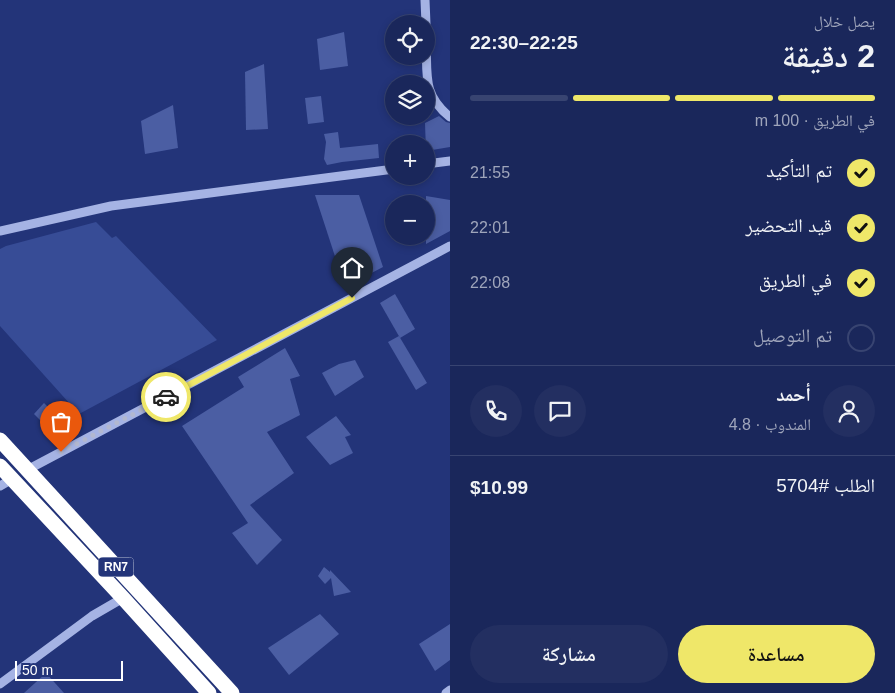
<!DOCTYPE html>
<html lang="ar">
<head>
<meta charset="utf-8">
<style>
  :root { --surface:#1a275b; --page:#232f61; --text:#f1f3f6; --muted:#9fa5bb; --line:#384471; --accent:#efe769 }
  body { margin:0; font-family:Helvetica,"Noto Naskh Arabic",sans-serif; background:var(--page); color:var(--text); direction:rtl; height:100vh; display:flex; flex-direction:column; font-size:19px; white-space:nowrap }
  * { box-sizing:border-box; margin:0 }
  p { font-size:16px; color:var(--muted) }
  .icon { flex:none; width:28px; height:28px; fill:none; stroke:currentColor; stroke-width:2; stroke-linecap:round; stroke-linejoin:round }
  .map { position:relative; flex:1; overflow:hidden; direction:ltr }
  .sheet { display:flex; flex-direction:column; background:var(--surface); width:445px }
  .sheet>* { flex:none }
  .controls { position:absolute; left:385px; top:15px; display:grid; gap:10px }
  .controls a { display:grid; place-items:center; width:50px; height:50px; border-radius:50%; background:var(--surface); box-shadow:0 2px 8px #0003,0 0 0 1px var(--line); font-size:25px }
  .scale { position:absolute; left:15px; bottom:12px; width:108px; box-sizing:border-box; padding-left:5px; border:2px solid #fff; border-top:0; font-size:14px; line-height:18px; white-space:nowrap; color:#fff; -webkit-text-stroke:4px #233479; paint-order:stroke }
  .pin { position:absolute; display:grid; place-items:center; width:42px; height:42px; color:#fff; margin:-51px -21px; border-radius:50% 50% 50% 0; rotate:-45deg; box-shadow:0 0 5px #0007 }
  .pin .icon { rotate:45deg }
  .courier { position:absolute; display:grid; place-items:center; width:50px; height:50px; margin:-25px; border:4px solid #efe769; border-radius:50%; background:#fff; color:#222; box-shadow:0 1px 6px #0007 }
  .head em { font-style:normal; font-weight:600 }
  .head div { display:flex; flex-direction:column-reverse }
  .head { display:flex; align-items:center; justify-content:space-between; height:85px; padding:0 20px }
  h1 { font-size:32px; font-weight:600; line-height:38px }
  .bar { display:grid; grid-template-columns:repeat(4,1fr); gap:8px 5px; align-content:center; height:60px; padding:0 20px }
  .bar i { height:6px; border-radius:4px; background:var(--line) }
  .bar .active { background:var(--accent) }
  .bar p { grid-column:span 4 }
  .line { display:flex; align-items:center; gap:12px; padding:0 20px; border-top:1px solid var(--line) }
  .line div { flex:1 }
  .round { display:grid; place-items:center; flex:none; width:52px; height:52px; border-radius:26px; background:var(--page) }
  ol { padding:0 20px; list-style:none }
  li { display:flex; align-items:center; gap:15px; height:55px }
  li p { margin-inline-start:auto }
  li .icon { padding:5px; border-radius:50%; background:var(--accent); color:#111; stroke-width:4 }
  li:last-child { color:var(--muted) }
  li i { width:28px; height:28px; border:2px solid var(--line); border-radius:50% }
  .primary-button { display:flex; gap:10px; margin-top:auto; padding:10px 20px }
  .primary-button a { flex:1; height:58px; border-radius:30px; background:var(--accent); color:#111; font-size:20px; font-weight:600; line-height:58px; text-align:center }
  .primary-button a+a { background:var(--page); color:var(--text) }
  main { display:flex; flex:1; min-height:0 }
  .map>svg:first-child { display:block }
  .green { fill:#374c96 }
  .building { fill:#4b5ea3 }
  .lines { fill:none; stroke-linecap:round; stroke-linejoin:round }
  .minor { stroke:#a5b3e4; stroke-width:9 }
  .highway { stroke:#fff; stroke-width:15 }
  .done { stroke:#b2b8d0; stroke-width:5; stroke-dasharray:0 9 }
  .route { stroke:#efe769; stroke-width:6 }
  .labels { text-anchor:middle; stroke-width:4.5; stroke-linejoin:round; paint-order:stroke }
  .shield { fill:#233479; stroke:#bdc2d7; stroke-width:1 }
  .shield-label { font-size:12px; font-weight:bold; fill:#fff }
</style>
</head>
<body>
<main>
<section class="sheet">
<div class="head"><div><h1>2 دقيقة</h1><p>يصل خلال</p></div><em>22:25–22:30</em></div>
<div class="bar"><i class="active"></i><i class="active"></i><i class="active"></i><i></i><p>في الطريق · 100 m</p></div>
<ol>
<li><svg class="icon" aria-label="check" viewBox="0 0 24 24"><path d="M5 12l5 5 9-10"/></svg>تم التأكيد<p>21:55</p></li>
<li><svg class="icon" aria-label="check" viewBox="0 0 24 24"><path d="M5 12l5 5 9-10"/></svg>قيد التحضير<p>22:01</p></li>
<li><svg class="icon" aria-label="check" viewBox="0 0 24 24"><path d="M5 12l5 5 9-10"/></svg>في الطريق<p>22:08</p></li>
<li><i></i>تم التوصيل</li>
</ol>
<div class="line" style="height:90px"><a class="round"><svg class="icon" aria-label="person" viewBox="0 0 24 24"><circle cx="12" cy="8" r="4"/><path d="M4 21q1-7 8-7t8 7"/></svg></a><div><b>أحمد</b><p>المندوب · 4.8</p></div><a class="round"><svg class="icon" aria-label="chat" viewBox="0 0 24 24"><path d="M4 5h16v11H9l-5 4z"/></svg></a><a class="round"><svg class="icon" aria-label="phone" viewBox="0 0 24 24"><path d="M5 4h4l2 5-3 2q2 4 5 5l2-3 5 2v4C11 20 4 13 5 4z"/></svg></a></div>
<div class="line" style="height:65px"><div>الطلب #5704</div><b>$10.99</b></div>
<div class="primary-button"><a>مساعدة</a><a>مشاركة</a></div>
</section>
<div class="map">
<svg width="450" height="693" viewBox="0 0 450 693">
  <rect width="100%" height="100%" fill="#233479"/>
  <!-- green -->
  <polygon class="green" points="96,222 112,238 116,236 217,340 79,414 0,326 0,249 6,246"/>
  <!-- building -->
  <g class="building">
    <polygon points="344,32 348,66 320,70 317,39"/>
    <polygon points="264,64 268,129 246,130 245,72"/>
    <polygon points="321,96 324,122 308,124 305,98"/>
    <polygon points="173,105 178,148 145,154 141,121"/>
    <polygon points="439,116 446,122 450,123 450,147 426,151 425,123"/>
    <polygon points="338,132 340,148 378,144 379,158 342,162 327,165 324,159 326,142 324,134"/>
    <polygon points="315,195 359,195 383,267 345,287"/>
    <polygon points="426,196 450,200 450,231 426,244 426,228 429,227 426,216"/>
    <polygon points="395,294 415,329 400,338 380,303"/>
    <polygon points="399,336 427,383 416,390 388,342"/>
    <polygon points="285,348 300,376 290,379 300,415 267,432 294,473 250,505 282,540 257,565 232,533 248,523 182,426 244,387 238,377"/>
    <polygon points="355,360 364,377 335,396 322,373 339,364"/>
    <polygon points="44,403 59,418 48,428 34,414"/>
    <polygon points="336,416 351,435 345,437 353,453 330,465 306,437"/>
    <polygon points="324,567 330,572 330,570 351,592 334,596 331,578 325,584 318,576"/>
    <polygon points="320,614 339,634 289,675 268,648"/>
    <polygon points="450,624 450,660 435,671 419,644"/>
    <polygon points="46,673 64,693 24,693"/>
  </g>
  <g class="lines">
    <!-- minor -->
    <g class="minor">
      <polyline points="425,0 426,24"/>
      <path d="M 426,40 C 428,73 421,94 450,117"/>
      <polyline points="426,164 450,161"/>
      <polyline points="0,231 111,206 394,169"/>
      <polyline points="27,470 450,246"/>
      <polyline points="0,486 12,479"/>
      <polyline points="0,684 92,616 123,598"/>
      <polyline points="446,693 450,690"/>
    </g>
    <!-- highway -->
    <g class="highway">
      <polyline points="0,440 232,693"/>
      <polyline points="0,466 123,598 209,693"/>
    </g>
  </g>
  <g class="lines">
    <!-- done -->
    <polyline class="done" points="61,452 166,397"/>
    <!-- route -->
    <polyline class="route" points="166,397 352,298"/>
  </g>
  <g class="labels">
    <!-- shield labels -->
    <rect class="shield" x="98.5" y="557.5" width="35" height="19" rx="4"/>
    <g class="shield-label">
      <text x="116" y="571">RN7</text>
    </g>
  </g>
</svg>
<div class="controls">
<a><svg class="icon" aria-label="locate" viewBox="0 0 24 24"><circle cx="12" cy="12" r="6"/><path d="M12 2v4M12 18v4M2 12h4M18 12h4"/></svg></a>
<a><svg class="icon" aria-label="layers" viewBox="0 0 24 24"><path d="M12 4l9 5-9 5-9-5zM3 14l9 5 9-5"/></svg></a>
<a>+</a>
<a>−</a>
</div>
<div class="scale">50 m</div>
<div class="pin" style="left:61px;top:452px;background:#ea580c"><svg class="icon" aria-label="bag" viewBox="0 0 24 24"><path d="M5 8h14l-1 12H6zM9 8a3 3 0 0 1 6 0"/></svg></div>
<div class="pin" style="left:352px;top:298px;background:#1f2937"><svg class="icon" aria-label="home" viewBox="0 0 24 24"><path d="M3 11l9-7 9 7M6 9v11h12V9"/></svg></div>
<div class="courier" style="left:166px;top:397px"><svg class="icon" aria-label="car" viewBox="0 0 24 24"><path d="M5 17H2v-5l4-1 3-4h7l3 4 3 1v5h-3M9 17h6M6 11h13"/><circle cx="7" cy="17" r="2"/><circle cx="17" cy="17" r="2"/></svg></div>
</div>
</main>
</body>
</html>
